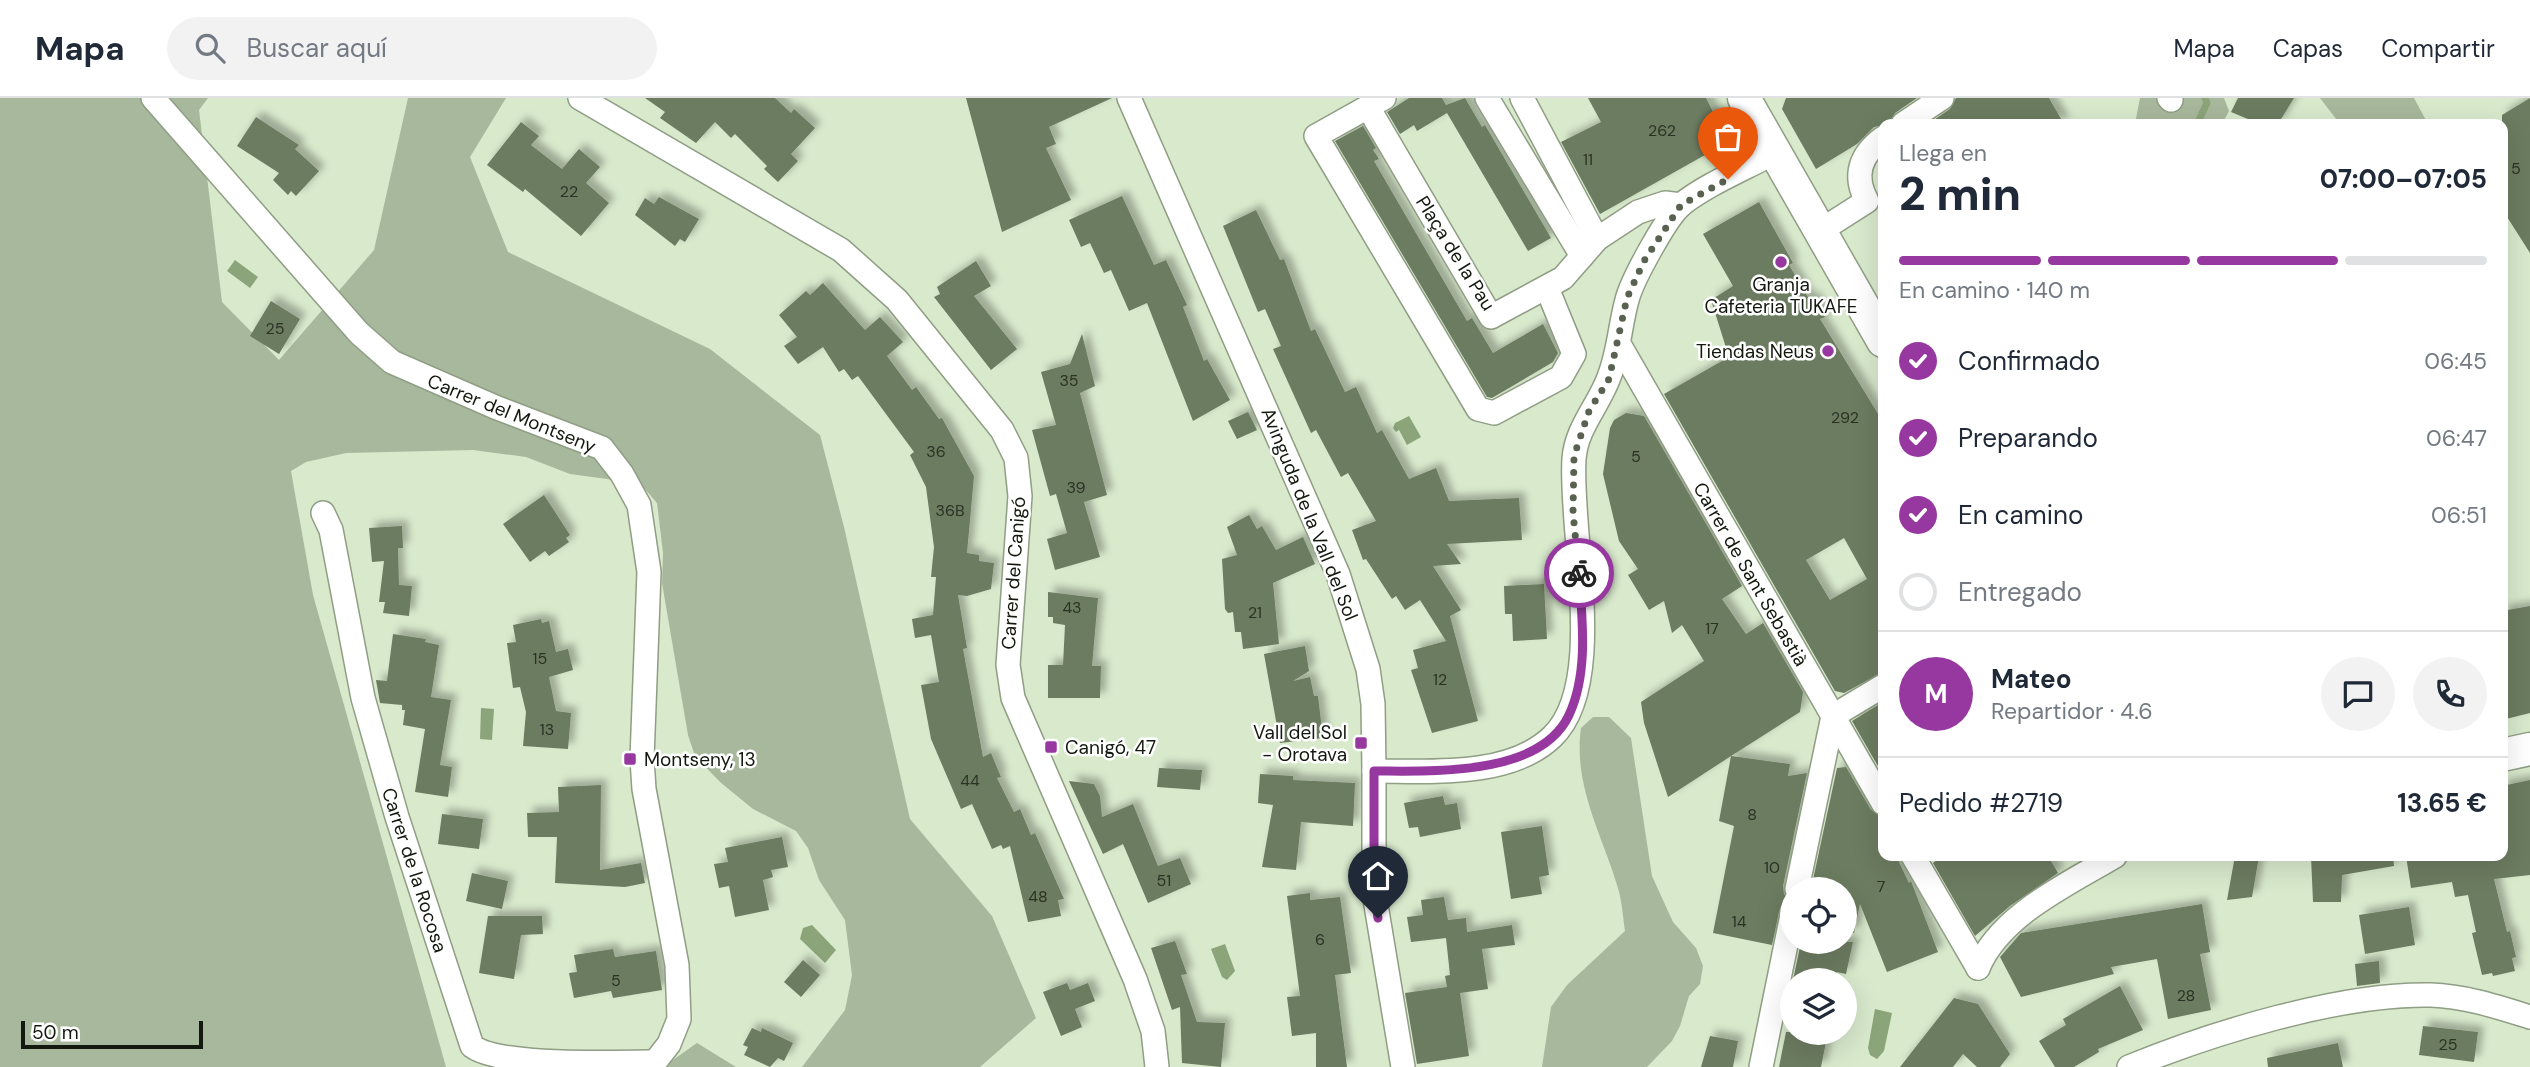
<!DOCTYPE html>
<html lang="es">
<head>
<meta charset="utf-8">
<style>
  :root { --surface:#fff; --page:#f2f2f3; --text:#1f2937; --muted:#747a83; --line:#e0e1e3; --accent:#9738a0 }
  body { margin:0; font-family:"DM Sans",sans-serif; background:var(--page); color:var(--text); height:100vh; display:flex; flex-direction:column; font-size:26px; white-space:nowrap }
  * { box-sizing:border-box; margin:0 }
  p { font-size:23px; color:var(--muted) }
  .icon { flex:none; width:38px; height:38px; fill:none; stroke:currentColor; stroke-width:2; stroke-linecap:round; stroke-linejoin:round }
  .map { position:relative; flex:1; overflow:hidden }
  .side { position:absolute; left:1878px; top:21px; width:630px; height:742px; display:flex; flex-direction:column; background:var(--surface); border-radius:14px; box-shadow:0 7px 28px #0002 }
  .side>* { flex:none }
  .controls { position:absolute; left:1780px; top:779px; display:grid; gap:14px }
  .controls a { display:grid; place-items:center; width:77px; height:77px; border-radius:50%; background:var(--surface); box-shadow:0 7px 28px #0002; font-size:35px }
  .scale { position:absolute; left:21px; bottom:18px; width:182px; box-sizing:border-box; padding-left:7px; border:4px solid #14190f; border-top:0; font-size:19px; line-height:24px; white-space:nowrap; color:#14190f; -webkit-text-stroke:5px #fff; paint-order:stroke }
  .pin { position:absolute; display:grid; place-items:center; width:60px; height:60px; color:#fff; margin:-72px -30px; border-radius:50% 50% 50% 0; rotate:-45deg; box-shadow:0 0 7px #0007 }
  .pin .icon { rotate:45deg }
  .courier { position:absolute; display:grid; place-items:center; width:70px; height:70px; margin:-35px; border:5px solid #9738a0; border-radius:50%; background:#fff; color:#222; box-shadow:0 2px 9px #0007 }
  .overview em { font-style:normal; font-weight:800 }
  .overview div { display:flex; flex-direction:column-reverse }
  .overview { display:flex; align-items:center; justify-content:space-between; height:119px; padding:0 21px }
  h1 { font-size:46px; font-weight:800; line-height:52px }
  .bar { display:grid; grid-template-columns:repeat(4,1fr); gap:10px 7px; align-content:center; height:84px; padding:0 21px }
  .bar i { height:9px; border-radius:5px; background:var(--line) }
  .bar .on { background:var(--accent) }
  .bar p { grid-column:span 4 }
  .line { display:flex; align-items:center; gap:18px; padding:0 21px; border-top:2px solid var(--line) }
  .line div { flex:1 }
  .round { display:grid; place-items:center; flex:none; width:74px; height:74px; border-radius:37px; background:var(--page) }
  ol { padding:0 21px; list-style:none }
  li { display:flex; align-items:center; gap:21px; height:77px }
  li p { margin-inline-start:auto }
  li .icon { padding:7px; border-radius:50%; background:var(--accent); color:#fff; stroke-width:4 }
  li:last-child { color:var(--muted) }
  li i { width:38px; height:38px; border:4px solid var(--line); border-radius:50% }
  header { display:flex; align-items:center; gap:42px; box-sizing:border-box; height:98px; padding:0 35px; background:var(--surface); border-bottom:2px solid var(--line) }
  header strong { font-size:33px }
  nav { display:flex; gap:38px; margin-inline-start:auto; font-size:24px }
  .search { width:490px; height:63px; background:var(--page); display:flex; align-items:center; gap:18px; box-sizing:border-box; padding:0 24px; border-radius:38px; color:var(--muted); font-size:26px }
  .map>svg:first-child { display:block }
  .green { fill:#a8b89c }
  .water { fill:#8ba479 }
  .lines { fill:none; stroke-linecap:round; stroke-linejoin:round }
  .stream { stroke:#8ba479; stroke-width:7 }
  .building { fill:#6c7b61; fill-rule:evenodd; filter:url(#shadow) }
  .street-casing { stroke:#8f9e84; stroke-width:26 }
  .secondary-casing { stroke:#8f9e84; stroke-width:35 }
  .street { stroke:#fff; stroke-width:23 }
  .secondary { stroke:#fff; stroke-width:32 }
  .done { stroke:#596251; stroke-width:7; stroke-dasharray:0 12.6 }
  .route { stroke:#9738a0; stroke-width:9 }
  .poi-dot { fill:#9738a0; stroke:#fff; stroke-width:2.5 }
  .labels { text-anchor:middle; stroke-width:5; stroke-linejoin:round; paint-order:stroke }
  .number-label { font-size:16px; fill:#2a3224 }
  .street-label { font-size:19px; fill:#14190f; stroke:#fff }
  .poi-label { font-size:19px; fill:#14190f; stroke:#fff; text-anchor:end }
</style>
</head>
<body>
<header>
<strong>Mapa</strong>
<div class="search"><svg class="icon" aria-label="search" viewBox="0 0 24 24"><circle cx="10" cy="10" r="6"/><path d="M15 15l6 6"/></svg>Buscar aquí</div>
<nav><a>Mapa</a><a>Capas</a><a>Compartir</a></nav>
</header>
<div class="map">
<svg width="2530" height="969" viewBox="0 0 2530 969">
  <defs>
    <filter id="shadow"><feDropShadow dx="6" dy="-6" stdDeviation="3.5" flood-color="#0004"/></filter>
  </defs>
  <rect width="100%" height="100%" fill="#d8e9cc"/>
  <!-- green -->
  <g class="green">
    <polygon points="0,0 208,0 199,12 222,204 279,262 374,152 408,0 506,0 470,59 508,154 710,251 820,337 844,429 910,721 992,818 1036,920 980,969 802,969 845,912 852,877 845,822 819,782 808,750 796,733 753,711 720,684 695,658 688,637 662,485 663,455 657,405 645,391 629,384 570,376 526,359 473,352 346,355 306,364 291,373 313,497 446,969 0,969"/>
    <polygon points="2140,0 2224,0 2229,13 2222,26 2135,26"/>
    <polygon points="2320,0 2414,0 2428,26 2340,26"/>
    <path d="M 1593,619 L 1609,619 L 1631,640 L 1652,778 L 1673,824 L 1696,850 L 1703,868 L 1700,886 L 1689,898 L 1680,928 L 1672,943 L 1647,969 L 1542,969 L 1551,909 L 1567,887 L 1625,833 C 1623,819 1622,804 1618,790 C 1602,736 1573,688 1581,630 Z"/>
    <polygon points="697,945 736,969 663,969"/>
  </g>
  <!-- water -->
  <g class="water">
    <polygon points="235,162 258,179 250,190 227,173"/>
    <polygon points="1409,318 1421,339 1407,347 1399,332 1396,334 1393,330 1395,325"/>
    <polygon points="481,610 494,611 492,642 480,641"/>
    <polygon points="812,827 836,852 825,865 800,841 803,830"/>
    <polygon points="1225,846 1235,873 1227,882 1222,879 1211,851"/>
    <polygon points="1875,911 1892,915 1884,953 1877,961 1870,957 1868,950"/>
  </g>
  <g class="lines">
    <!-- stream -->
    <polyline class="stream" points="2197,26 2207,5 2205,0"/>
  </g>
  <!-- building -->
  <g class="building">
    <polygon points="645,0 775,0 791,15 794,11 815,30 791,56 798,63 778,84 764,71 767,68 735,36 731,40 715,24 696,45 660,20 665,14"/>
    <polygon points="966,0 1112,0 1049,29 1056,46 1046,50 1071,102 1002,134"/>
    <polygon points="1409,0 1442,0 1446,7 1465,0 1482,29 1485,27 1551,140 1528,153 1447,15 1417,33 1414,27 1400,36 1387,14"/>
    <polygon points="1588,0 1706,0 1728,44 1600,116 1561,44 1601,24"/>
    <polygon points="1786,0 1917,0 1895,15 1889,26 1874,29 1857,46 1816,71 1782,11"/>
    <polygon points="1956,0 2049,0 2064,26 1928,26 1950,11"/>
    <polygon points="2238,0 2294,0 2278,26 2260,26 2231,14"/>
    <polygon points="2530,0 2530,155 2502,111 2502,17"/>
    <polygon points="256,19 299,47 295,51 319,73 296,98 291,93 288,97 273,82 279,75 237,48"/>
    <polygon points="521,24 539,38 531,47 562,71 579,51 600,69 586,85 609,105 581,138 525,91 523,94 487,67"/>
    <polygon points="1363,28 1376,50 1373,52 1379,61 1374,63 1467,223 1472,220 1493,255 1543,226 1558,255 1553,264 1492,300 1487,299 1335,43"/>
    <polygon points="1122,98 1154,167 1166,162 1187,207 1183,209 1204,263 1207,261 1230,302 1193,323 1147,205 1129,213 1111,172 1104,175 1090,145 1081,149 1069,122"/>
    <polygon points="659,99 699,121 685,144 680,141 675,148 635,117 645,100 654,106"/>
    <path d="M 1759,104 L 1793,165 L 1789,167 L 1809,201 L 1813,199 L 1825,219 L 1820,221 L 1883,324 L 1883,574 L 1844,595 L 1835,593 L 1664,296 L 1729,259 L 1711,202 L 1733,188 L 1703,136 ZM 1844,440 L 1867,481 L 1830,502 L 1806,462 Z"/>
    <polygon points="1256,112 1280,162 1284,161 1311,233 1315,231 1345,294 1356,289 1377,335 1382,332 1409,381 1436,370 1449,403 1519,400 1522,442 1447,446 1461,466 1433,468 1461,512 1450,518 1478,623 1432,635 1411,572 1418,570 1413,552 1446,543 1420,502 1405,512 1396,498 1392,501 1366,461 1363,462 1352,432 1376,423 1348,375 1341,379 1316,332 1311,335 1273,251 1281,248 1265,211 1258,214 1223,128"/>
    <polygon points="976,163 991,188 974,198 1017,251 991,272 934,199 940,196 937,189"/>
    <polygon points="823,185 865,232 880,219 903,244 887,258 912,292 916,289 939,321 942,320 974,378 967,455 979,457 979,463 994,465 991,491 967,498 958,497 967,550 963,551 983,659 991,655 1001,679 997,680 1014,714 1020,711 1031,737 1035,735 1064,801 1058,802 1061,818 1028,824 1010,748 1003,751 1001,747 992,751 972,706 961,711 931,641 921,587 939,584 931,537 915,540 912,521 933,517 936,479 931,479 934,449 926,389 910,357 914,354 858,278 852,282 844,271 839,274 823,249 798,266 784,248 797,239 779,217 806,193 810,197"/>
    <polygon points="271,203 300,221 279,256 250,238"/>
    <polygon points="1082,236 1095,288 1080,295 1107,397 1084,404 1100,459 1055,472 1047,441 1067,435 1056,396 1050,398 1032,332 1056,327 1041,274 1070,266"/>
    <polygon points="1248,314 1257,332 1237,341 1228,323"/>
    <polygon points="1626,315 1644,318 1742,488 1722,501 1746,536 1763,525 1803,594 1800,614 1731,658 1790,666 1788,678 1807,675 1783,788 1784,796 1791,803 1782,807 1779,814 1772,847 1713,835 1734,728 1719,723 1731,658 1668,699 1644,625 1641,604 1704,563 1682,527 1672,535 1664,503 1649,512 1628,477 1638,471 1619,443 1603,376 1610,330 1614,322"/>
    <polygon points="544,397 570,437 566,440 569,444 549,458 545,453 530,464 503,426"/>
    <polygon points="1249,417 1257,431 1262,428 1276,452 1303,439 1315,466 1273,485 1279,546 1243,551 1241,534 1235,534 1233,514 1228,515 1225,511 1222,461 1237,457 1227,429"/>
    <polygon points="402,428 403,450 398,450 399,487 412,488 409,518 383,515 385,504 379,504 384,463 372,464 369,430"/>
    <polygon points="1544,486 1547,541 1513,543 1512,516 1505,516 1504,488"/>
    <polygon points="1048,494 1098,500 1092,568 1101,568 1100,600 1048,600 1048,567 1063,567 1065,527 1053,525 1053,519 1048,519"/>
    <polygon points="2530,508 2530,615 2502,622 2502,513"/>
    <polygon points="541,521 542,525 549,523 556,554 568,551 573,572 549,579 556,613 571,615 568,651 523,648 526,614 520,589 513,590 507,545 516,544 513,527"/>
    <polygon points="393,536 426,541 425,544 439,547 431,599 451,602 440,667 452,669 448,699 415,694 425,631 403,627 405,612 402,612 402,607 380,605 376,582 387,583"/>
    <polygon points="1305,548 1309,573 1293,583 1310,579 1314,598 1318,598 1323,640 1280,645 1264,556"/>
    <polygon points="1883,604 1883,677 1852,623"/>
    <polygon points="1846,669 1871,712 1883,719 1883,758 1896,758 1909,785 1911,783 1938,854 1887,874 1860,806 1854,835 1844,834 1844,791 1811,791 1837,670"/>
    <polygon points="1159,670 1202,672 1200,692 1157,689"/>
    <polygon points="1260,676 1293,678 1293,682 1355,685 1353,728 1301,724 1296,772 1262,769 1273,707 1258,705"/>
    <polygon points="2530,682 2530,777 2494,781 2507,834 2510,833 2516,859 2512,860 2515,873 2493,878 2492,875 2482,877 2472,835 2476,834 2468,797 2455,799 2452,784 2411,790 2406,758 2502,758 2502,688"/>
    <polygon points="1069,683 1094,686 1100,698 1102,719 1133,706 1158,768 1180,760 1191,786 1148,805 1123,746 1103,756"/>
    <polygon points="601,687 600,772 641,765 645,785 625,789 555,785 557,739 528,739 527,715 559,714 558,689"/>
    <polygon points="1443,698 1445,707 1457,705 1461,731 1420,739 1418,729 1409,730 1404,705"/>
    <polygon points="442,716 483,721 479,751 438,746"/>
    <polygon points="1542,728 1549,777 1539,779 1542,796 1511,801 1501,734"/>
    <polygon points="782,739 788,769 771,772 773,779 763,782 769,812 735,819 729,788 719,790 714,766 728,764 725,750"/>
    <polygon points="1942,758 2048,758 2058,775 2010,808 1975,838 1933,765"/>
    <polygon points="2235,758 2259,758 2252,799 2227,802"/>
    <polygon points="2311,758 2393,758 2394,768 2342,777 2341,804 2313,804"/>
    <polygon points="472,775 508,783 502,811 466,803"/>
    <polygon points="1310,795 1310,802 1340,799 1351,875 1335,877 1347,969 1316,969 1316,935 1292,938 1287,899 1300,898 1287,798"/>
    <polygon points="1444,799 1448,822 1466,820 1467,834 1512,827 1515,847 1482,851 1488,891 1460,895 1469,958 1417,966 1405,895 1447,889 1445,878 1450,877 1446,840 1411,844 1407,819 1423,817 1421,802"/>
    <polygon points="2202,806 2210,854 2200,856 2211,912 2168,921 2157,861 2111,869 2114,876 2021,899 2000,859 2021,835"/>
    <polygon points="2409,809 2415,847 2365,856 2359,817"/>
    <polygon points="488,818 542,818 543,836 521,837 514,881 479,875"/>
    <polygon points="1175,843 1187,876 1181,877 1197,924 1225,925 1221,969 1182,965 1180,909 1172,912 1151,850"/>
    <polygon points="1801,844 1853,844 1846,876 1837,874 1835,882 1793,882"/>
    <polygon points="613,851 615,859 656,853 662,892 613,900 611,893 574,900 569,875 577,874 574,857"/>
    <polygon points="803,862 820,877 801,899 784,884"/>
    <polygon points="2379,863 2380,885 2357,888 2355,866"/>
    <polygon points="1067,885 1070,892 1088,885 1095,903 1075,911 1082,929 1061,938 1043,894"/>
    <polygon points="2120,888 2143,932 2098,951 2099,954 2074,969 2055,969 2039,943 2066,927 2063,921"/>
    <polygon points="1954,900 1978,906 2010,956 2000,969 1977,969 1963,956 1953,969 1900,969"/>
    <polygon points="2423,928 2478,934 2474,964 2419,957"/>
    <polygon points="752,930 761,934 762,930 793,945 784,963 778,960 770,969 744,957 748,949 743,947"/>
    <polygon points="1786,934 1828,934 1821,969 1779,969"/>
    <polygon points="1710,938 1738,943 1733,969 1701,969"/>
    <polygon points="2338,945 2343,969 2268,969 2267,960"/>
  </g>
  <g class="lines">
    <!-- street casing -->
    <g class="street-casing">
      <g id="street">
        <polyline points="153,0 359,235 392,264 495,309 602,350 622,376 639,407 649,474 642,661 644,691 677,867 679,921 669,946 651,969"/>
        <polyline points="580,0 841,152 897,202 1002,332 1016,360 1020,398 1008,567 1013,600 1135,881 1153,933 1157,969"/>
        <path d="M 1129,0 L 1338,476 L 1368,571 L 1373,606 L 1374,673 C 1429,673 1509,680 1552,639 C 1608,586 1569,434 1574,361 C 1576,330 1599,307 1609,279 C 1619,254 1620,227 1627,202 C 1632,182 1667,118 1682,106 C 1709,85 1745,71 1775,54"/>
        <polyline points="1384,0 1316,38 1478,311 1494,315 1561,279 1574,256 1547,190"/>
        <polyline points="1487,0 1582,158"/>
        <polyline points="1522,0 1597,141"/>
        <polyline points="2169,0 2171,2"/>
        <polyline points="1368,9 1491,219 1563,180 1597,141 1638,114 1665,105 1681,107"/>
        <polyline points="1903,26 1942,0"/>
        <path d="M 1820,133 L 1867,103 C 1853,78 1860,57 1883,40"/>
        <polyline points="1619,246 1883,705"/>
        <path d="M 323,415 L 331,432 L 363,600 L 397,719 L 472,948 C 499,969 615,964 653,964"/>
        <polyline points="1374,673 1374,795 1403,969"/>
        <polyline points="1913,758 1978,870"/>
        <polyline points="1797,791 1833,618 1883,588"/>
        <path d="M 1978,870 C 2000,817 2068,786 2115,758"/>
        <polyline points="1761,969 1792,817"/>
        <path d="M 2129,969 C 2212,935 2341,895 2431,897 C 2465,898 2498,909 2530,919"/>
      </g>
    </g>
    <!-- secondary casing -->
    <g class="secondary-casing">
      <g id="secondary">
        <polyline points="1744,0 1883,243"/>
        <polyline points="2502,657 2530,651"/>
      </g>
    </g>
    <!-- street -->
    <use href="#street" class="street"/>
    <!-- secondary -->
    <use href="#secondary" class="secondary"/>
  </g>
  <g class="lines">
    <!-- done -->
    <polyline class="done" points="1579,475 1573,415 1574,358 1589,313 1609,281 1627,200 1644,163 1681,107 1728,81"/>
    <!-- route -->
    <path class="route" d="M 1378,820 L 1374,795 L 1374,673 C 1430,673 1540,679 1569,617 C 1589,574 1582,520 1579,475"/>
  </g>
  <!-- markers -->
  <g class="poi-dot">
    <circle cx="1781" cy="164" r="7"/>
    <circle cx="1828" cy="253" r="7"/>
    <rect x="1354" y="638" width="14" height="14" rx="3.5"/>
    <rect x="1044" y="642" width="14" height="14" rx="3.5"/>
    <rect x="623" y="654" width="14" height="14" rx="3.5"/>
  </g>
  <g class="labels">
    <!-- number labels -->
    <g class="number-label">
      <text x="1662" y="38">262</text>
      <text x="1588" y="67">11</text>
      <text x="2516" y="76">5</text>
      <text x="569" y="99">22</text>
      <text x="275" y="236">25</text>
      <text x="1069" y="288">35</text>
      <text x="1845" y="325">292</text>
      <text x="936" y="359">36</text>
      <text x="1636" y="364">5</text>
      <text x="1076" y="395">39</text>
      <text x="950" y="418">36B</text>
      <text x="1072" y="515">43</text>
      <text x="1255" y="520">21</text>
      <text x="1712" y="536">17</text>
      <text x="540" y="566">15</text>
      <text x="1440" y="587">12</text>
      <text x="547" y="637">13</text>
      <text x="970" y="688">44</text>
      <text x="1752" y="722">8</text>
      <text x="1772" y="775">10</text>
      <text x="1164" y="788">51</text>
      <text x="1881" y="794">7</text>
      <text x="1038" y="804">48</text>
      <text x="1739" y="829">14</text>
      <text x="1320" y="847">6</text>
      <text x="616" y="888">5</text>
      <text x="2186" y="903">28</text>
      <text x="2448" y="952">25</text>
    </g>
    <!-- street labels -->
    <g class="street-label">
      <text transform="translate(1456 155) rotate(58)" y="7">Plaça de la Pau</text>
      <text transform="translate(512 315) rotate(22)" y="7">Carrer del Montseny</text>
      <text transform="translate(1310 416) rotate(68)" y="7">Avinguda de la Vall del Sol</text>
      <text transform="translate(1013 475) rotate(-86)" y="7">Carrer del Canigó</text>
      <text transform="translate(1751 476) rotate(60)" y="7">Carrer de Sant Sebastià</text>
      <text transform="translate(415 772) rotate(72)" y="7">Carrer de la Rocosa</text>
    </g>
    <!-- poi labels -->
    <g class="poi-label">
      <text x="1781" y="193" text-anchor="middle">Granja<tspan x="1781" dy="22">Cafeteria TUKAFE</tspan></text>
      <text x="1814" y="260">Tiendas Neus</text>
      <text x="1347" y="641">Vall del Sol<tspan x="1347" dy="22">- Orotava</tspan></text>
      <text x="1065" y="656" text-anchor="start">Canigó, 47</text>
      <text x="644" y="668" text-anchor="start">Montseny, 13</text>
    </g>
  </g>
</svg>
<div class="controls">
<a><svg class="icon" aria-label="locate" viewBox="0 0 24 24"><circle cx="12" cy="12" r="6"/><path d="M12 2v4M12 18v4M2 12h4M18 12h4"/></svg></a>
<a><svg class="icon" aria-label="layers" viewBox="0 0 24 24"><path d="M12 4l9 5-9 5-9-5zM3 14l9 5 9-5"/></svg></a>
</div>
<div class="scale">50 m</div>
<div class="pin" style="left:1728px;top:81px;background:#ea580c"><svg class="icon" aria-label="bag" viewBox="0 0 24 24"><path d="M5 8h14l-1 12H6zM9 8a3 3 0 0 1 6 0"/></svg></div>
<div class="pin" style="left:1378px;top:820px;background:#1f2937"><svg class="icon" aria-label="home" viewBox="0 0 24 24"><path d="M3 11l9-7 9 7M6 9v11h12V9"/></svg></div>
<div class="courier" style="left:1579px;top:475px"><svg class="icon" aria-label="bike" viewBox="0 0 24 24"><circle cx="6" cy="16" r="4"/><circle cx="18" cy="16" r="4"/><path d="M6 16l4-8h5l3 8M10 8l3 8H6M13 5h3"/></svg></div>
<section class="side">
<div class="overview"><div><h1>2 min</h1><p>Llega en</p></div><em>07:00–07:05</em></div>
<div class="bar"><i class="on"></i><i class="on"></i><i class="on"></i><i></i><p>En camino · 140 m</p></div>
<ol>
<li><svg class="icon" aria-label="check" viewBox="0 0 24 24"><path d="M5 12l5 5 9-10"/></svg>Confirmado<p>06:45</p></li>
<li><svg class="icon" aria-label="check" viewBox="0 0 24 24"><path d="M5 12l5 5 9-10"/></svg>Preparando<p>06:47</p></li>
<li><svg class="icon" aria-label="check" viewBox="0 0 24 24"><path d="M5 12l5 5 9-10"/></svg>En camino<p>06:51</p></li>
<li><i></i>Entregado</li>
</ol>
<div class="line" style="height:126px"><b class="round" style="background:var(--accent);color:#fff">M</b><div><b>Mateo</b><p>Repartidor · 4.6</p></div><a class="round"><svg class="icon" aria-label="chat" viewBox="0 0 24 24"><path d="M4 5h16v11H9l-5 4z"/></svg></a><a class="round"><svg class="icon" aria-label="phone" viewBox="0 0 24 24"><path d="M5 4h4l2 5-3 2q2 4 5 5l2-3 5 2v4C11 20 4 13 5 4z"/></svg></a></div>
<div class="line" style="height:91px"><div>Pedido #2719</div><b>13.65 €</b></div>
</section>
</div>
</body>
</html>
